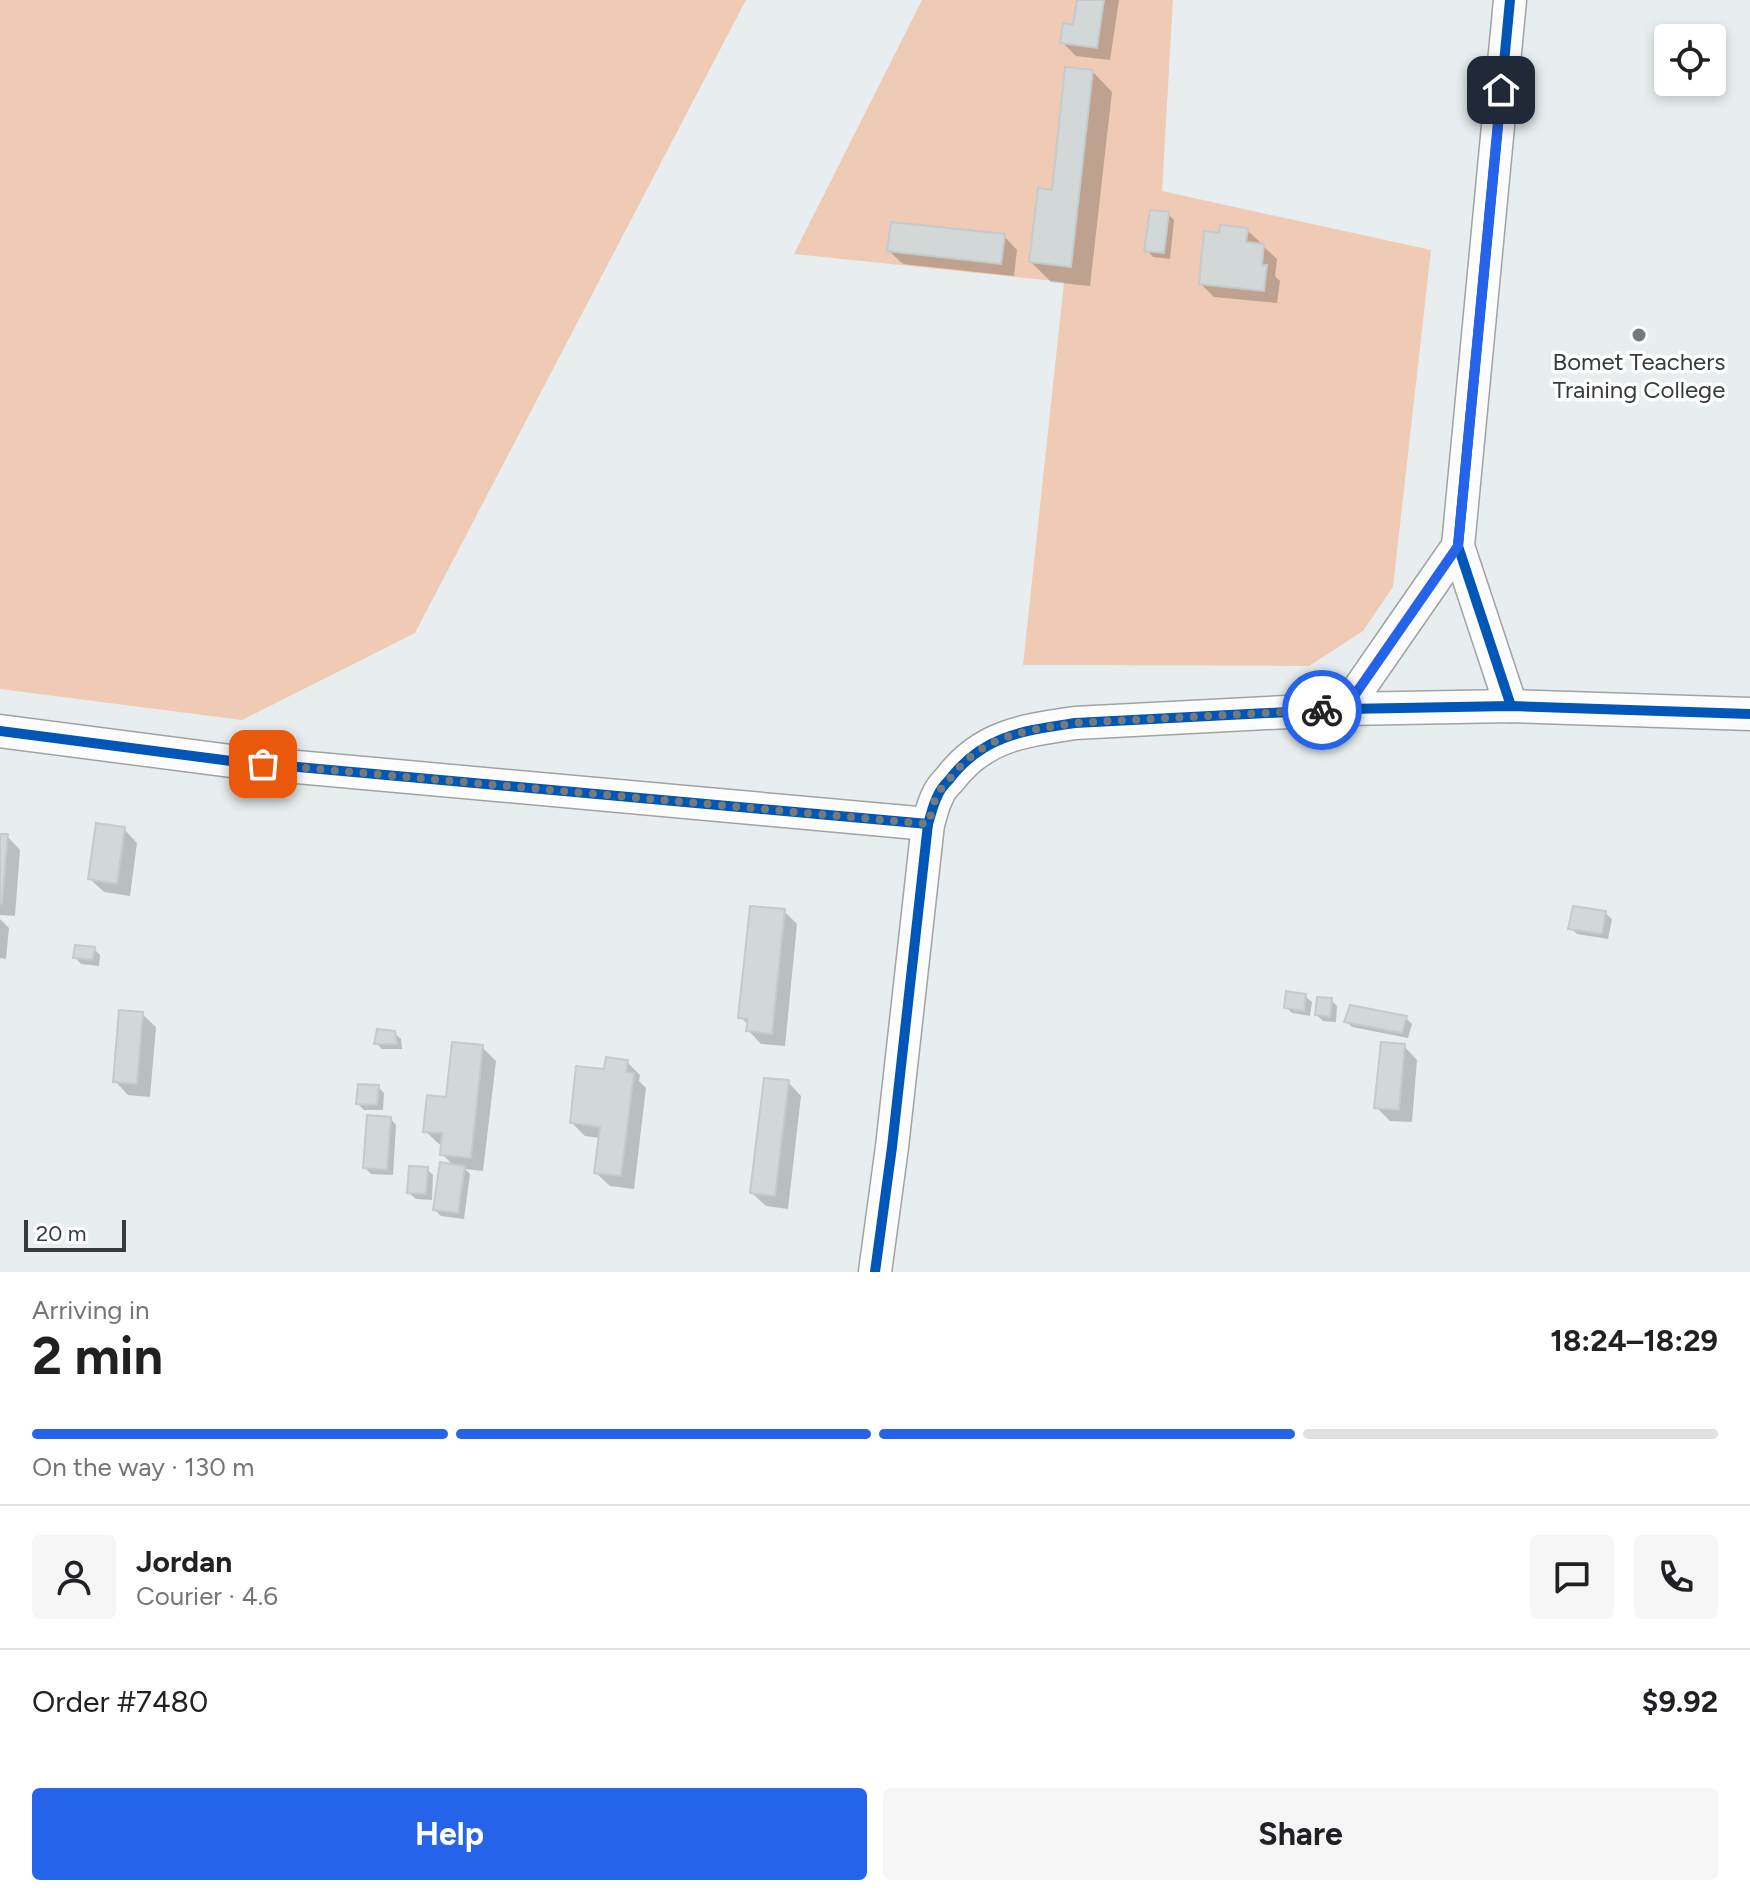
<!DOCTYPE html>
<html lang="en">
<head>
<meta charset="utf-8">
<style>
  :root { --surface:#fff; --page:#f6f6f6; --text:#202124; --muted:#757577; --line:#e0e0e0; --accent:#2563eb }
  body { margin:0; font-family:Figtree,sans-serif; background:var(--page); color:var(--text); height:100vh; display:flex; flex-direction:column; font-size:30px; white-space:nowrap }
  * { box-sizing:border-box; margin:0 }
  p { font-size:26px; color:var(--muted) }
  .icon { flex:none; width:44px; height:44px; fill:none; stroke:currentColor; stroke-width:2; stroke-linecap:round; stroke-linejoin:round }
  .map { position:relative; height:1272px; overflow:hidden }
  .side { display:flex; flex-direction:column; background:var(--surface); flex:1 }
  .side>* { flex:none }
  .controls { position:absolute; left:1654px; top:24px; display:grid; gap:16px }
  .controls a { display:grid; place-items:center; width:72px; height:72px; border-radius:8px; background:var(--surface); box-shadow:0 4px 12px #0003; font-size:40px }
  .scale { position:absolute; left:24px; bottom:20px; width:102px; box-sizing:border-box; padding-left:8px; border:4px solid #373b3c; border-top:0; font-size:22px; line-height:28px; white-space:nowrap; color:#373b3c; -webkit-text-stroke:6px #fff; paint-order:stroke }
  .pin { position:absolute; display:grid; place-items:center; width:68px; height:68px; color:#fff; margin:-34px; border-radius:16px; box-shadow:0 4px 12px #0006 }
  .courier { position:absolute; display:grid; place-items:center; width:80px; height:80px; margin:-40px; border:6px solid #2563eb; border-radius:50%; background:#fff; color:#222; box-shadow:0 2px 10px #0007 }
  .headline em { font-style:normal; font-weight:700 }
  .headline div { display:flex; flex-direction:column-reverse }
  .headline { display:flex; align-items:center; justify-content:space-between; height:136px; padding:0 32px }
  h1 { font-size:52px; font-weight:700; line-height:60px }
  .bar { display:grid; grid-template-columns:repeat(4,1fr); gap:12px 8px; align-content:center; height:96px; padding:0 32px }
  .bar i { height:10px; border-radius:6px; background:var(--line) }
  .bar .current { background:var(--accent) }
  .bar p { grid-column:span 4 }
  .line { display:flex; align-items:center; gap:20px; padding:0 32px; border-top:2px solid var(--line) }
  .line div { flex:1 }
  .round { display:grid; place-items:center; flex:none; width:84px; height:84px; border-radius:8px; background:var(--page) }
  .primary-button { display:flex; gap:16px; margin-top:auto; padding:16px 32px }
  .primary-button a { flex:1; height:92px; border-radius:8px; background:var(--accent); color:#fff; font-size:32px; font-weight:700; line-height:92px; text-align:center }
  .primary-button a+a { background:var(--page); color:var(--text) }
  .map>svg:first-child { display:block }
  .green { fill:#efcab4 }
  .shadow { fill:#0003 }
  .building { fill:#d2d7d8; stroke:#c5cacb; stroke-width:2 }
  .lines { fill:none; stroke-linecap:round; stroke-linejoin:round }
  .street-casing { stroke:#9fa3a4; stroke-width:35 }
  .street { stroke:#fcfcfd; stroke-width:32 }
  .cycleway-casing { stroke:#fff; stroke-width:15 }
  .cycleway { stroke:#0057b8; stroke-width:10 }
  .done { stroke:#757a7b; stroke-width:8; stroke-dasharray:0 14.4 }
  .route { stroke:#2563eb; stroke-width:10 }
  .poi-dot { fill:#757a7b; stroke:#fff; stroke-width:3 }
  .labels { text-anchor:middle; stroke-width:7; stroke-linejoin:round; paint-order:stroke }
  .poi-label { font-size:24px; fill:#373b3c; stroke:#fff }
</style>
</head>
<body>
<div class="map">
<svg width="1750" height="1272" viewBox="0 0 1750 1272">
  <rect width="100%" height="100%" fill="#e8eeef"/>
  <!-- green -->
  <g class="green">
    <polygon points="0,0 746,0 415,633 242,720 0,689"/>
    <polygon points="922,0 1173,0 1162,191 1431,250 1393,587 1363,631 1309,666 1023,665 1064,282 794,254"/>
  </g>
  <!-- shadow -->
  <g class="shadow">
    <polygon points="1079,0 1119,0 1110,60 1076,56 1062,42 1075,27"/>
    <polygon points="1092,71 1112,92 1090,286 1051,282 1031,262"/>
    <polygon points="1168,214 1174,220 1170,259 1153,257 1147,250"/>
    <polygon points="1247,230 1261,243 1260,246 1263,246 1277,259 1275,276 1280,281 1277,303 1214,297 1201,284"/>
    <polygon points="1004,236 1017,250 1014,276 903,264 889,251"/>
    <polygon points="124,829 137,843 130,896 104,892 90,879"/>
    <polygon points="0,836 7,836 20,850 15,916 0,915"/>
    <polygon points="784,911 797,924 785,1046 761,1044 748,1030 749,1025 740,1017"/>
    <polygon points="1605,913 1612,919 1608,939 1577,934 1571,928"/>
    <polygon points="0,919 9,928 6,959 0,958"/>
    <polygon points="94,949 100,955 99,966 81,964 75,957"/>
    <polygon points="1305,996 1312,1002 1310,1016 1292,1013 1286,1007"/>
    <polygon points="1331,1000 1337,1006 1336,1022 1323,1021 1317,1015"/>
    <polygon points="142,1014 156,1027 150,1097 128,1095 115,1081"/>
    <polygon points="1406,1018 1412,1024 1408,1038 1352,1027 1346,1021"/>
    <polygon points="394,1033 401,1039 402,1049 382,1049 376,1043"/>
    <polygon points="1404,1046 1417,1060 1412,1122 1390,1121 1376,1107"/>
    <polygon points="482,1047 496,1061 483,1171 465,1169 470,1174 464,1219 441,1216 435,1210 454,1166 442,1154 443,1145 439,1144 425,1131"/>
    <polygon points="627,1062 640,1075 639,1081 646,1088 634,1189 610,1186 596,1173 600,1138 585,1136 572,1123 606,1072"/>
    <polygon points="788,1082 801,1096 788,1209 766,1206 752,1193"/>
    <polygon points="378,1087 384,1093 383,1110 364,1110 358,1104"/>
    <polygon points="390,1118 396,1125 393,1175 371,1174 365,1168"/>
    <polygon points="427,1169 433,1175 432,1200 416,1199 409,1193"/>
  </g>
  <!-- building -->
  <g class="building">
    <polygon points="1077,0 1104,0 1097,48 1060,43 1063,23 1073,25"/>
    <polygon points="1065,67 1093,70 1071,267 1029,262 1038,188 1052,190"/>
    <polygon points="1150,210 1169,212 1164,253 1144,251"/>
    <polygon points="891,222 1005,234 1001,264 887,251"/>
    <polygon points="1220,225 1248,228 1246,242 1264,244 1262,265 1267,265 1264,291 1199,284 1204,231 1219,233"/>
    <polygon points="96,823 125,827 117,884 88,879"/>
    <polygon points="0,834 8,834 2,904 0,903"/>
    <polygon points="750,906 785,909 772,1034 746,1031 748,1019 738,1018"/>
    <polygon points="1573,906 1606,911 1602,934 1568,929"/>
    <polygon points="75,945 95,947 93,960 73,958"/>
    <polygon points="1286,991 1306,994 1304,1011 1284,1008"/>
    <polygon points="1317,997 1332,998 1330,1017 1315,1015"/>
    <polygon points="1350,1005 1407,1016 1402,1033 1344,1022"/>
    <polygon points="119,1010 143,1012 137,1084 113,1082"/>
    <polygon points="377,1029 395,1031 397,1044 374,1044"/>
    <polygon points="452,1042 483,1045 471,1158 440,1155 442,1133 423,1132 427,1095 446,1097"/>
    <polygon points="1381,1042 1405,1044 1399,1110 1374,1108"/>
    <polygon points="606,1057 628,1060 626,1072 634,1073 621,1176 594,1173 600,1127 570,1123 576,1066 604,1069"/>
    <polygon points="764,1078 789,1080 775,1196 750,1193"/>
    <polygon points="358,1084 379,1085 377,1105 356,1104"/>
    <polygon points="367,1115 391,1117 387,1170 363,1168"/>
    <polygon points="440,1162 465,1166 458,1213 433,1210"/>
    <polygon points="409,1166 428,1167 426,1194 407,1193"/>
  </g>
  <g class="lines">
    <!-- street casing -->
    <g class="street-casing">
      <g id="street">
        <polyline points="1510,0 1458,546 1511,706"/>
        <polyline points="1345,709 1458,546"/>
        <polyline points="0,731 231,761 928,824"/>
        <path d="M 875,1272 L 892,1147 L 928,824 C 931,815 933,804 938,795 C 940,790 945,784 949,780 C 983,735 1023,731 1075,723 L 1345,709 L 1511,706 L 1750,714"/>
      </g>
    </g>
    <!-- street -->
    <use href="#street" class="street"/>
    <!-- cycleway casing -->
    <g class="cycleway-casing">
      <g id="cycleway">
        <polyline points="1510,0 1458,546 1511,706"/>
        <polyline points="0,731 231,761 928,824"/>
        <path d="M 875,1272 L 892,1147 L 928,824 C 931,815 933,804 938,795 C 940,790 945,784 949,780 C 983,735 1023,731 1075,723 L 1345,709 L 1511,706 L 1750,714"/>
      </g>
    </g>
    <!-- cycleway -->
    <use href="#cycleway" class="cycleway"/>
  </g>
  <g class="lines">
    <!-- done -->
    <path class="done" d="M 263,764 L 928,824 C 931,815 933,804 937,795 C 940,789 945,784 949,780 C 982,735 1023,731 1075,723 L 1322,710"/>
    <!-- route -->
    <polyline class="route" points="1322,710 1345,709 1458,546 1501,90"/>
  </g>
  <!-- markers -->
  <circle class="poi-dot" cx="1639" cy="335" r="8"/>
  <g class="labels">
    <!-- poi labels -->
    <g class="poi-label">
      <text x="1639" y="370">Bomet Teachers<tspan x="1639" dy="28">Training College</tspan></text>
    </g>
  </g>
</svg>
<div class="controls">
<a><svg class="icon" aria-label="locate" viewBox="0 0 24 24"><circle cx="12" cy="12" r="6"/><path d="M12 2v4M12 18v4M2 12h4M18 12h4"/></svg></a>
</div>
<div class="scale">20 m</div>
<div class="pin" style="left:263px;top:764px;background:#ea580c"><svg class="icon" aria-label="bag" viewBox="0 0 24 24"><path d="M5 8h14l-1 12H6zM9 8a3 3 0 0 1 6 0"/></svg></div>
<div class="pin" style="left:1501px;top:90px;background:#1f2937"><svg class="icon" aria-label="home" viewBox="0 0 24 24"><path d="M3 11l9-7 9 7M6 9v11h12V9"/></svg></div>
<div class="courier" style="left:1322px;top:710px"><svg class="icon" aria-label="bike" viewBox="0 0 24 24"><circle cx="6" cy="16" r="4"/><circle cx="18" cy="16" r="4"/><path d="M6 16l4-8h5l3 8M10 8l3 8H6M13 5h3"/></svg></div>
</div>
<section class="side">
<div class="headline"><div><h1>2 min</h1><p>Arriving in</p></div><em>18:24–18:29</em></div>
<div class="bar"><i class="current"></i><i class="current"></i><i class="current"></i><i></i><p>On the way · 130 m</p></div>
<div class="line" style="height:144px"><a class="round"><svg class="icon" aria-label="person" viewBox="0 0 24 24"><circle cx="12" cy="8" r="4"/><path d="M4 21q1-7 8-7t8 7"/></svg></a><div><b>Jordan</b><p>Courier · 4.6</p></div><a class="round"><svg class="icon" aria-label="chat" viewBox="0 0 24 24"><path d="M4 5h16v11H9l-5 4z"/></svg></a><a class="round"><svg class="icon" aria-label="phone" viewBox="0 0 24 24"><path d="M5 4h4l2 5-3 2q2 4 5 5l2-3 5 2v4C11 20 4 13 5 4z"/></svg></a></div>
<div class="line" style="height:104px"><div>Order #7480</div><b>$9.92</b></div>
<div class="primary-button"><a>Help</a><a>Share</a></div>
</section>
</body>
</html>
